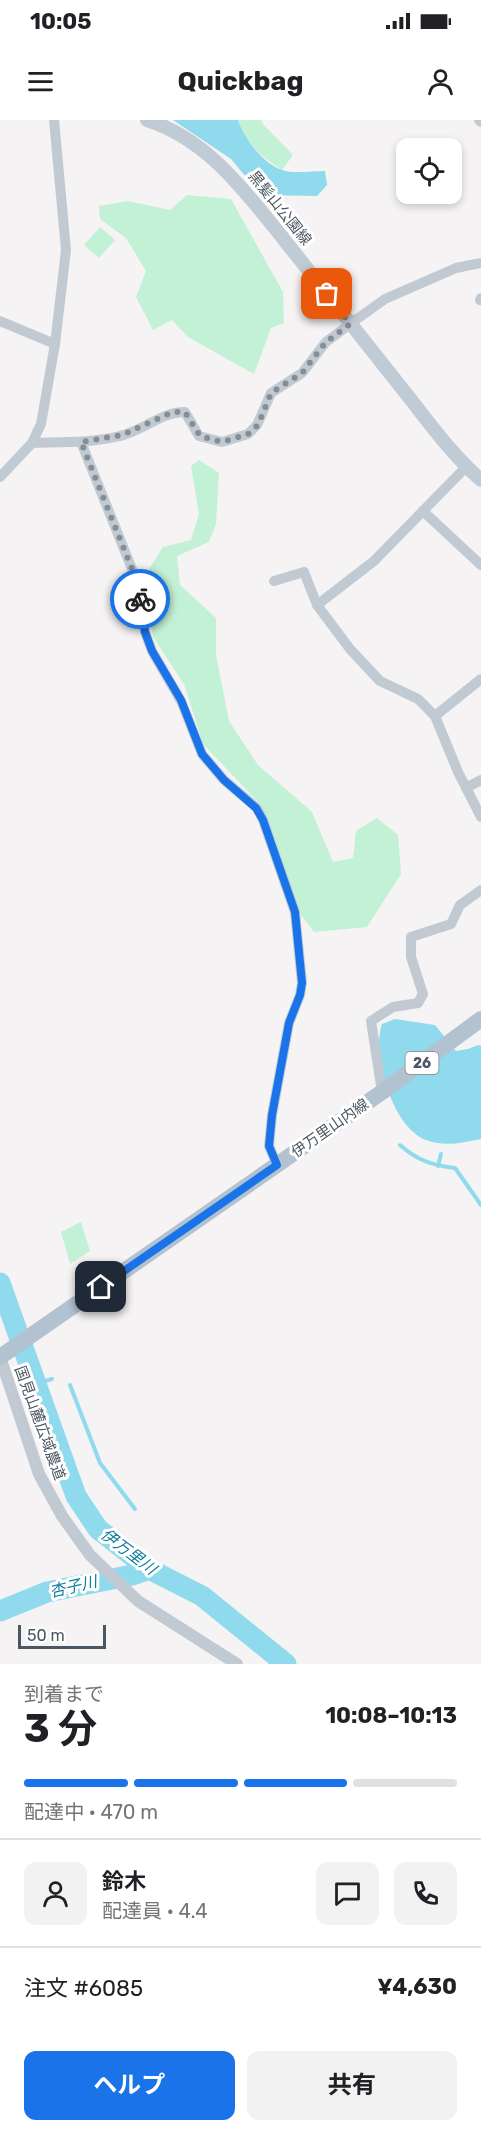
<!DOCTYPE html>
<html lang="ja">
<head>
<meta charset="utf-8">
<style>
  :root { --surface:#fff; --page:#f2f2f2; --text:#202124; --muted:#757577; --line:#e0e0e0; --accent:#1a73e8 }
  body { margin:0; font-family:Rubik,"Noto Sans JP",sans-serif; background:var(--page); color:var(--text); height:100vh; display:flex; flex-direction:column; font-size:22px; white-space:nowrap }
  * { box-sizing:border-box; margin:0 }
  p { font-size:20px; color:var(--muted) }
  .icon { flex:none; width:33px; height:33px; fill:none; stroke:currentColor; stroke-width:2; stroke-linecap:round; stroke-linejoin:round }
  .map { position:relative; height:1544px; overflow:hidden }
  .details { display:flex; flex-direction:column; background:var(--surface); flex:1 }
  .details>* { flex:none }
  .controls { position:absolute; left:396px; top:18px; display:grid; gap:12px }
  .controls a { display:grid; place-items:center; width:66px; height:66px; border-radius:12px; background:var(--surface); box-shadow:0 3px 9px #0003; font-size:30px }
  .scale { position:absolute; left:18px; bottom:15px; width:88px; box-sizing:border-box; padding-left:6px; border:3px solid #4a5661; border-top:0; font-size:16px; line-height:21px; white-space:nowrap; color:#4a5661; -webkit-text-stroke:4px #fff; paint-order:stroke }
  .pin { position:absolute; display:grid; place-items:center; width:51px; height:51px; color:#fff; margin:-26px; border-radius:12px; box-shadow:0 3px 9px #0006 }
  .courier { position:absolute; display:grid; place-items:center; width:60px; height:60px; margin:-30px; border:4px solid #1a73e8; border-radius:50%; background:#fff; color:#222; box-shadow:0 2px 8px #0007 }
  .headline em { font-style:normal; font-weight:700 }
  .headline div { display:flex; flex-direction:column-reverse }
  .headline { display:flex; align-items:center; justify-content:space-between; height:102px; padding:0 24px }
  h1 { font-size:39px; font-weight:700; line-height:45px }
  .bar { display:grid; grid-template-columns:repeat(4,1fr); gap:9px 6px; align-content:center; height:72px; padding:0 24px }
  .bar i { height:8px; border-radius:4px; background:var(--line) }
  .bar .active { background:var(--accent) }
  .bar p { grid-column:span 4 }
  .line { display:flex; align-items:center; gap:15px; padding:0 24px; border-top:2px solid var(--line) }
  .line div { flex:1 }
  .round { display:grid; place-items:center; flex:none; width:63px; height:63px; border-radius:12px; background:var(--page) }
  .button { display:flex; gap:12px; margin-top:auto; padding:12px 24px }
  .button a { flex:1; height:69px; border-radius:12px; background:var(--accent); color:#fff; font-size:24px; font-weight:700; line-height:69px; text-align:center }
  .button a+a { background:var(--page); color:var(--text) }
  .status { display:flex; justify-content:space-between; align-items:center; height:42px; padding:0 30px; background:var(--surface); direction:ltr }
  .status svg { height:16px; fill:currentColor }
  header { display:flex; justify-content:space-between; align-items:center; height:78px; padding:0 24px; background:var(--surface); font-size:27px; font-weight:700 }
  .map>svg:first-child { display:block }
  .green { fill:#c3f1d5 }
  .water { fill:#90daee }
  .lines { fill:none; stroke-linecap:round; stroke-linejoin:round }
  .stream { stroke:#90daee; stroke-width:4 }
  .river { stroke:#90daee; stroke-width:21 }
  .minor { stroke:#c1cad2; stroke-width:10 }
  .tertiary { stroke:#c1cad2; stroke-width:12 }
  .secondary { stroke:#c1cbd6; stroke-width:14 }
  .primary { stroke:#b3c2d1; stroke-width:16 }
  .done { stroke:#868d94; stroke-width:6; stroke-dasharray:0 10.8 }
  .route { stroke:#1a73e8; stroke-width:8 }
  .labels { text-anchor:middle; stroke-width:6; stroke-linejoin:round; paint-order:stroke }
  .shield { fill:#fff; stroke:#808990; stroke-width:1.5 }
  .shield-label { font-size:14px; font-weight:bold; fill:#4a5661 }
  .street-label { font-size:15px; fill:#4a5661; stroke:#fff }
  .water-label { font-size:16px; font-style:italic; fill:#0c7c9b; stroke:#fff }
</style>
</head>
<body>
<div class="status"><b>10:05</b><svg viewBox="0 0 49 12"><path d="M0 12V9h3v3zM5 12V6h3v6zM10 12V3h3v9zM15 12V0h3v12zM26 1h20v11H26zM47 4h2v5h-2z"/></svg></div>
<header><svg class="icon" aria-label="menu" viewBox="0 0 24 24"><path d="M4 6h16M4 12h16M4 18h16"/></svg>Quickbag<svg class="icon" aria-label="person" viewBox="0 0 24 24"><circle cx="12" cy="8" r="4"/><path d="M4 21q1-7 8-7t8 7"/></svg></header>
<div class="map">
<svg width="481" height="1544" viewBox="0 0 481 1544">
  <rect width="100%" height="100%" fill="#f5f3f3"/>
  <!-- green -->
  <g class="green">
    <path d="M 238,0 L 262,0 L 262,3 L 293,35 L 282,50 C 262,37 246,24 238,0 Z"/>
    <polygon points="187,75 231,79 283,172 284,203 271,208 254,254 188,217 172,200 153,210 136,177 146,151 126,118 100,99 99,86 128,81 170,90"/>
    <polygon points="100,107 115,120 99,138 84,125"/>
    <polygon points="199,340 219,353 216,404 209,422 177,436 180,465 216,498 216,535 229,601 258,645 312,692 333,742 353,738 356,711 377,698 398,715 401,754 367,807 314,812 300,794 261,685 203,624 184,564 153,517 142,460 163,427 191,420 199,394 191,346"/>
    <polygon points="81,1102 90,1131 70,1144 61,1112"/>
  </g>
  <!-- water -->
  <g class="water">
    <path d="M 173,0 L 238,0 C 244,18 263,44 282,50 C 291,54 314,51 325,51 L 327,65 L 317,76 L 261,75 L 231,39 Z"/>
    <path d="M 395,899 L 435,905 L 456,931 L 468,929 L 478,925 L 481,926 L 481,1019 C 461,1023 445,1027 426,1020 C 393,1008 371,935 382,904 Z"/>
  </g>
  <g class="lines">
    <!-- stream -->
    <g class="stream">
      <path d="M 400,1025 C 418,1041 432,1045 455,1048 L 481,1085"/>
      <polyline points="438,1046 441,1034"/>
      <polyline points="36,1264 52,1259"/>
      <polyline points="70,1265 100,1343 135,1389"/>
    </g>
    <!-- river -->
    <g class="river">
      <polyline points="0,1163 76,1376 98,1409 149,1449 202,1476 286,1544"/>
      <polyline points="0,1491 47,1472 132,1455 149,1449"/>
    </g>
    <!-- minor -->
    <g class="minor">
      <polyline points="480,180 481,178"/>
      <polyline points="0,201 55,224"/>
      <polyline points="81,322 136,459 145,512 152,531 181,581 202,634 224,660 257,688 263,700 295,792 302,863 300,875 289,903 272,995 269,1026 277,1045"/>
      <path d="M 32,323 C 62,322 91,323 120,316 C 143,311 161,292 185,292 L 199,316 L 222,322 L 248,314 L 257,305 L 271,273 L 302,253 L 326,222 L 350,204 L 385,179 L 456,148 L 481,143"/>
      <polyline points="466,347 374,441 317,485 350,529 380,561 418,579 435,596 458,652 481,697"/>
      <polyline points="0,357 32,323 41,304 55,224 66,130 54,0"/>
      <polyline points="423,391 481,445"/>
      <polyline points="274,461 304,452 317,485"/>
      <polyline points="435,596 481,559"/>
      <polyline points="466,668 481,660"/>
      <polyline points="382,972 371,901 393,887 418,883 423,874 411,837 411,817 451,804 460,785 481,770"/>
    </g>
    <!-- tertiary -->
    <g class="tertiary">
      <polyline points="480,0 481,1"/>
      <polyline points="0,1237 39,1354 62,1396 90,1435 138,1481 237,1544"/>
    </g>
    <!-- secondary -->
    <path class="secondary" d="M 147,0 C 207,19 244,70 282,117 C 323,168 363,220 404,271 C 428,301 452,335 481,360"/>
    <!-- primary -->
    <polyline class="primary" points="0,1237 382,972 481,899"/>
  </g>
  <g class="lines">
    <!-- done -->
    <polyline class="done" points="140,479 136,459 81,322 122,315 173,292 185,292 200,316 222,322 248,314 258,305 271,273 302,253 326,222 350,204 327,174"/>
    <!-- route -->
    <polyline class="route" points="101,1167 277,1045 269,1026 272,995 289,903 300,875 302,863 295,792 263,700 256,688 224,660 202,634 181,580 152,531 145,512 140,479"/>
  </g>
  <g class="labels">
    <!-- shield labels -->
    <rect class="shield" x="405.5" y="932" width="33" height="22" rx="4.5"/>
    <g class="shield-label">
      <text x="422" y="948">26</text>
    </g>
    <!-- street labels -->
    <g class="street-label">
      <text transform="translate(280 88) rotate(51)" y="5">黒髪山公園線</text>
      <text transform="translate(330 1008) rotate(-35)" y="5">伊万里山内線</text>
      <text transform="translate(40 1303) rotate(70)" y="5">国見山麓広域農道</text>
    </g>
    <!-- water labels -->
    <g class="water-label">
      <text transform="translate(129 1431) rotate(37)" y="6">伊万里川</text>
      <text transform="translate(73 1466) rotate(-13)" y="6">杏子川</text>
    </g>
  </g>
</svg>
<div class="controls">
<a><svg class="icon" aria-label="locate" viewBox="0 0 24 24"><circle cx="12" cy="12" r="6"/><path d="M12 2v4M12 18v4M2 12h4M18 12h4"/></svg></a>
</div>
<div class="scale">50 m</div>
<div class="pin" style="left:327px;top:174px;background:#ea580c"><svg class="icon" aria-label="bag" viewBox="0 0 24 24"><path d="M5 8h14l-1 12H6zM9 8a3 3 0 0 1 6 0"/></svg></div>
<div class="pin" style="left:101px;top:1167px;background:#1f2937"><svg class="icon" aria-label="home" viewBox="0 0 24 24"><path d="M3 11l9-7 9 7M6 9v11h12V9"/></svg></div>
<div class="courier" style="left:140px;top:479px"><svg class="icon" aria-label="bike" viewBox="0 0 24 24"><circle cx="6" cy="16" r="4"/><circle cx="18" cy="16" r="4"/><path d="M6 16l4-8h5l3 8M10 8l3 8H6M13 5h3"/></svg></div>
</div>
<section class="details">
<div class="headline"><div><h1>3 分</h1><p>到着まで</p></div><em>10:08–10:13</em></div>
<div class="bar"><i class="active"></i><i class="active"></i><i class="active"></i><i></i><p>配達中 · 470 m</p></div>
<div class="line" style="height:108px"><a class="round"><svg class="icon" aria-label="person" viewBox="0 0 24 24"><circle cx="12" cy="8" r="4"/><path d="M4 21q1-7 8-7t8 7"/></svg></a><div><b>鈴木</b><p>配達員 · 4.4</p></div><a class="round"><svg class="icon" aria-label="chat" viewBox="0 0 24 24"><path d="M4 5h16v11H9l-5 4z"/></svg></a><a class="round"><svg class="icon" aria-label="phone" viewBox="0 0 24 24"><path d="M5 4h4l2 5-3 2q2 4 5 5l2-3 5 2v4C11 20 4 13 5 4z"/></svg></a></div>
<div class="line" style="height:78px"><div>注文 #6085</div><b>¥4,630</b></div>
<div class="button"><a>ヘルプ</a><a>共有</a></div>
</section>
</body>
</html>
